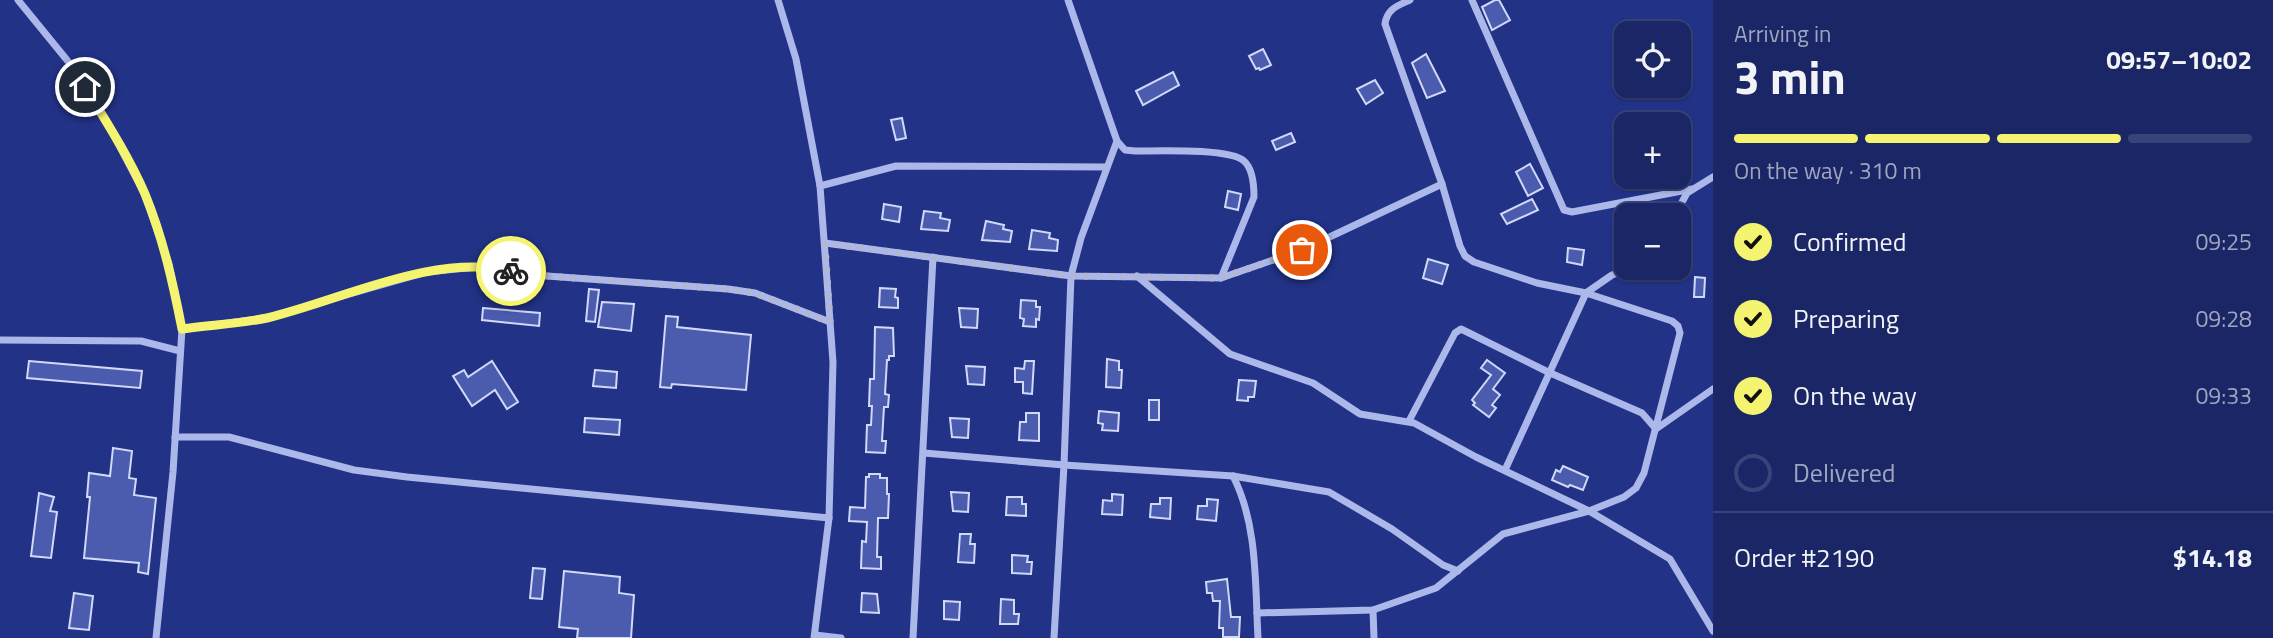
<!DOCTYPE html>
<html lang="en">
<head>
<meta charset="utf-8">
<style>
  :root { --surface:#1a2665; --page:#27326e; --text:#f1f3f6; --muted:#9fa5bf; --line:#384379; --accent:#f5f470 }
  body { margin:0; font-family:"Titillium Web",sans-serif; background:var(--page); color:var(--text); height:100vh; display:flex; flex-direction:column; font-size:26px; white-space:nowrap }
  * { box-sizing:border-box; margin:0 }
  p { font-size:23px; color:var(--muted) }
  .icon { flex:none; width:38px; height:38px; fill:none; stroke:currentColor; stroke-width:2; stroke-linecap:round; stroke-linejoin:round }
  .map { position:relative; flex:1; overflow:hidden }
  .sheet { display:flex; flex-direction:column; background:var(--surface); width:560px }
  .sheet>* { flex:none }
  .controls { position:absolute; left:1614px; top:21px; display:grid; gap:14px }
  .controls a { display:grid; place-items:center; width:77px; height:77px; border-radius:14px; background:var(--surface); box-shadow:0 2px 5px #0004,0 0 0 2px var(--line); font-size:35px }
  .pin { position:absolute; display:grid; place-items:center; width:60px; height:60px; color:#fff; margin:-30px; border:4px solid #fff; border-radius:50%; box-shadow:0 2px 7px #0007 }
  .courier { position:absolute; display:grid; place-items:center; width:70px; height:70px; margin:-35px; border:5px solid #f5f470; border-radius:50%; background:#fff; color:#222; box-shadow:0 2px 9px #0007 }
  .summary em { font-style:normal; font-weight:700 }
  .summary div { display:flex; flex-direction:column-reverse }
  .summary { display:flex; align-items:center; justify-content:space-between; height:119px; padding:0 21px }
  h1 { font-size:46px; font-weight:700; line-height:52px }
  .bar { display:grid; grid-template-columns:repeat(4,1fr); gap:10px 7px; align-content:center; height:84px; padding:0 21px }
  .bar i { height:9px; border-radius:5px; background:var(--line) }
  .bar .current { background:var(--accent) }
  .bar p { grid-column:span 4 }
  .line { display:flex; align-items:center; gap:18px; padding:0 21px; border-top:2px solid var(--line) }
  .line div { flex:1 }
  ol { padding:0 21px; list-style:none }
  li { display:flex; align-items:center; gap:21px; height:77px }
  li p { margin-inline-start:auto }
  li .icon { padding:7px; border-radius:50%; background:var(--accent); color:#111; stroke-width:4 }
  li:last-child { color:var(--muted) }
  li i { width:38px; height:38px; border:4px solid var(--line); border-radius:50% }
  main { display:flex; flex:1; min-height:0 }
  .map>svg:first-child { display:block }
  .building { fill:#4b5caf; stroke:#d2d8f7; stroke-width:2 }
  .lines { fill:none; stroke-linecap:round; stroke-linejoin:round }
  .minor { stroke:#adb8ea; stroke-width:7 }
  .done { stroke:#b2b7d5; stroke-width:7; stroke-dasharray:0 12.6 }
  .route { stroke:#f5f470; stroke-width:9 }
</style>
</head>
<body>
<main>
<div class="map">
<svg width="1713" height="638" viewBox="0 0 1713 638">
  <rect width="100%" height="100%" fill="#223287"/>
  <!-- building -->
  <g class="building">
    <polygon points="1495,0 1499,0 1510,20 1492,30 1482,7"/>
    <polygon points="1263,49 1271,65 1260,70 1259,68 1256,69 1249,56"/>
    <polygon points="1426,54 1445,91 1427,98 1412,63"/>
    <polygon points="1173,72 1179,85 1143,105 1136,91"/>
    <polygon points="1375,80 1383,93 1366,104 1357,89"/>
    <polygon points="902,118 906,138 896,140 891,120"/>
    <polygon points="1291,133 1295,142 1276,150 1272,141"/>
    <polygon points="1530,164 1543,188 1528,196 1516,172"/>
    <polygon points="1228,191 1241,194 1238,210 1225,207"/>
    <polygon points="1532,199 1538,210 1507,224 1501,214"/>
    <polygon points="884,204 901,207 899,222 882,219"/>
    <polygon points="924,211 941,213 940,218 950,220 948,231 921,229"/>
    <polygon points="986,221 1004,225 1003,229 1012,231 1010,242 982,240"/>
    <polygon points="1032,230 1050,233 1049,238 1058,240 1057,251 1029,249"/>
    <polygon points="1568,248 1584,250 1582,265 1567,262"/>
    <polygon points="1428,259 1448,265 1442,284 1423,278"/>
    <polygon points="1695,277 1705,278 1704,297 1694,297"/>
    <polygon points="880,288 896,289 895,297 898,298 898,308 879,307"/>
    <polygon points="589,289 599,290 595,322 586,321"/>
    <polygon points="1021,300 1036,301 1036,307 1040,307 1039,320 1036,319 1036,327 1023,326 1024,319 1020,318"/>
    <polygon points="602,302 634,304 631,331 598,327"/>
    <polygon points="483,308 540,313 539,326 482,320"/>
    <polygon points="959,308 978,309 977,328 961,327"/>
    <polygon points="666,316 678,317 677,327 751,335 746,390 672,384 671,388 660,387"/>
    <polygon points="875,327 893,328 894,356 889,356 889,360 887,360 885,394 889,395 888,407 884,407 882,441 886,441 885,453 866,452 867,425 871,425 872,406 869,406 870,379 874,379"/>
    <polygon points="1107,359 1119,361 1119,370 1122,370 1121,388 1106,387"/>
    <polygon points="1487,360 1505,373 1493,389 1500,395 1492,405 1496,408 1489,417 1473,405 1475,403 1472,400 1491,375 1481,368"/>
    <polygon points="29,361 142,371 140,388 27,378"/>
    <polygon points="492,361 518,402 507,409 495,390 472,406 453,376 464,370 468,377"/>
    <polygon points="1025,361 1034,361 1032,394 1023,393 1023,382 1015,382 1015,368 1024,369"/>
    <polygon points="966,366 985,367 984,385 968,384"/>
    <polygon points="595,370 617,372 616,388 593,386"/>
    <polygon points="1239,380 1256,381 1254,397 1248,397 1248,401 1237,400"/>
    <rect x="1149" y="400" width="10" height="20"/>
    <polygon points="1099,411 1119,413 1118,431 1102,430 1103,424 1098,423"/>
    <polygon points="1026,413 1039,413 1039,441 1019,440 1020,422 1026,422"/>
    <polygon points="585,418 620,420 619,435 584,432"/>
    <polygon points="950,418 969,419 968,438 952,437"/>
    <polygon points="113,448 132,451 129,478 136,479 134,495 156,498 148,574 138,572 139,563 84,558 90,497 87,497 89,473 110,476"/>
    <polygon points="1563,466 1588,477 1583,490 1570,485 1568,487 1552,480 1556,470 1560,472"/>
    <polygon points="869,474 880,474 880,478 887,478 887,494 889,494 888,518 878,518 877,557 881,557 881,569 861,568 862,541 866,542 867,522 849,521 850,507 865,508 866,477 869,477"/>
    <polygon points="951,492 969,493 968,512 953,511"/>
    <polygon points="39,493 54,497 50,511 57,512 51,558 31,556"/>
    <polygon points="1112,494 1123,495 1122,515 1102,514 1103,500 1112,501"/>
    <polygon points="1007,497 1022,497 1022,504 1026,504 1026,516 1006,515"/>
    <polygon points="1160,498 1171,498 1170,519 1150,517 1151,504 1160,504"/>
    <polygon points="1207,499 1218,500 1216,521 1197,519 1198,506 1207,506"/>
    <polygon points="960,534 971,534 970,544 975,544 974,563 958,562"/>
    <polygon points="1012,555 1028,556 1027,562 1032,562 1031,574 1012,573"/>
    <polygon points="533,568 545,569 542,599 530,598"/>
    <polygon points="564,571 620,577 619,593 634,595 631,638 577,638 578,629 559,627"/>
    <polygon points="1227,579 1231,617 1240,617 1239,637 1223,637 1223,628 1219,628 1220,601 1213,601 1212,593 1207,593 1206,582"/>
    <polygon points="74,593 93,596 89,630 69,628"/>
    <polygon points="862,593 877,594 879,613 861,612"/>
    <polygon points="1001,599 1014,600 1014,614 1019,614 1018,624 1000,624"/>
    <polygon points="944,601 960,602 959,620 944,619"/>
  </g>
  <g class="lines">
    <!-- minor -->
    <g class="minor">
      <polyline points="18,0 71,65 111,130 144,193 169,264 182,329 173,472 156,638"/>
      <polyline points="778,0 796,59 820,186 833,362 829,518 814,638"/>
      <path d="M 1068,0 L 1117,141 L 1081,238 L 1071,276 L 1221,278 L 1302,250 L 1442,184 L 1385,24 C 1387,9 1397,6 1410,0"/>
      <polyline points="1472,0 1564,210 1572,212 1692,189"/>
      <path d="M 1117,141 L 1125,150 L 1135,151 C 1157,151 1230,148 1244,161 C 1253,169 1254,185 1254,197 L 1221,278"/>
      <polyline points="820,186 896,166 1107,167"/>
      <polyline points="1675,215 1687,193 1713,177"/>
      <polyline points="825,243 1071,276 1064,465 1054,638"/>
      <polyline points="1137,276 1230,354 1313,383 1360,414 1414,423 1476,457 1589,511 1670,559 1713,631"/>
      <polyline points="182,329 265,318 427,272 476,267 495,267 533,275 728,289 755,293 830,322"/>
      <polyline points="0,340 141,341 180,351"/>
      <polyline points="1409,421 1455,333 1461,329 1548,372 1642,413 1656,429 1713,389"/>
      <polyline points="175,437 229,437 354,470 407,477 829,518"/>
      <polyline points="924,453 1064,465 1233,476 1329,492 1392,529 1443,565 1458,571"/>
      <polyline points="1505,470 1586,293 1612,275 1631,268"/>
      <path d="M 1233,476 C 1258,525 1255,584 1258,638"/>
      <polyline points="1373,610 1374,638"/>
      <polyline points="1257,613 1373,610 1436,588 1503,534 1589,511 1624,497 1636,488 1644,473 1680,333 1678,326 1672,321 1586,293 1537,283 1474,262 1465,256 1460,246 1442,184"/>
      <polyline points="815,635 841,638"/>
      <polyline points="913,638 933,257"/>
    </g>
  </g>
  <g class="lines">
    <!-- done -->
    <polyline class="done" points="511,271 533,275 728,289 755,293 830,322 825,243 1071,276 1221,278 1302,250"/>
    <!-- route -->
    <path class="route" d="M 85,87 C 106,121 129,157 145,194 C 163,238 173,283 182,329 C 209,325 239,324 267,318 C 342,300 433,253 511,271"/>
  </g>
</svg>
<div class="controls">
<a><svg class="icon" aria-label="locate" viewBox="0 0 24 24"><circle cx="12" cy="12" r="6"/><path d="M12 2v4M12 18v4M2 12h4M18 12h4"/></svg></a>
<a>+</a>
<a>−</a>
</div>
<div class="pin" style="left:1302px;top:250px;background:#ea580c"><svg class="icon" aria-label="bag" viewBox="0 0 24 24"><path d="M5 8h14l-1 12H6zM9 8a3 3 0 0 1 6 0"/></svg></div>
<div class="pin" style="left:85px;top:87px;background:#1f2937"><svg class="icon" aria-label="home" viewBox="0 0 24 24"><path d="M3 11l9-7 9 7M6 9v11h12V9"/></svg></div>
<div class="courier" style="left:511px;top:271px"><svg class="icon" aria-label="bike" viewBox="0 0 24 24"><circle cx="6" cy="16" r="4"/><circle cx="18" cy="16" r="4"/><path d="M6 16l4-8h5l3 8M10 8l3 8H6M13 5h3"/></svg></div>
</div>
<section class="sheet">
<div class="summary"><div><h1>3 min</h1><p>Arriving in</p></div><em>09:57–10:02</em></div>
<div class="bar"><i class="current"></i><i class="current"></i><i class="current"></i><i></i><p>On the way · 310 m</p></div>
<ol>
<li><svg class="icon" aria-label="check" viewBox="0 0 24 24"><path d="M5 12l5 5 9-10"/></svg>Confirmed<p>09:25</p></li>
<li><svg class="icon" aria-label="check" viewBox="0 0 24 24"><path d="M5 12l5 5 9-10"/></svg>Preparing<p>09:28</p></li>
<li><svg class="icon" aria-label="check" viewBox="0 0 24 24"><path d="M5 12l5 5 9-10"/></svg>On the way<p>09:33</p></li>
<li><i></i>Delivered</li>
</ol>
<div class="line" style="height:91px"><div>Order #2190</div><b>$14.18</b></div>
</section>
</main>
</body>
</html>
